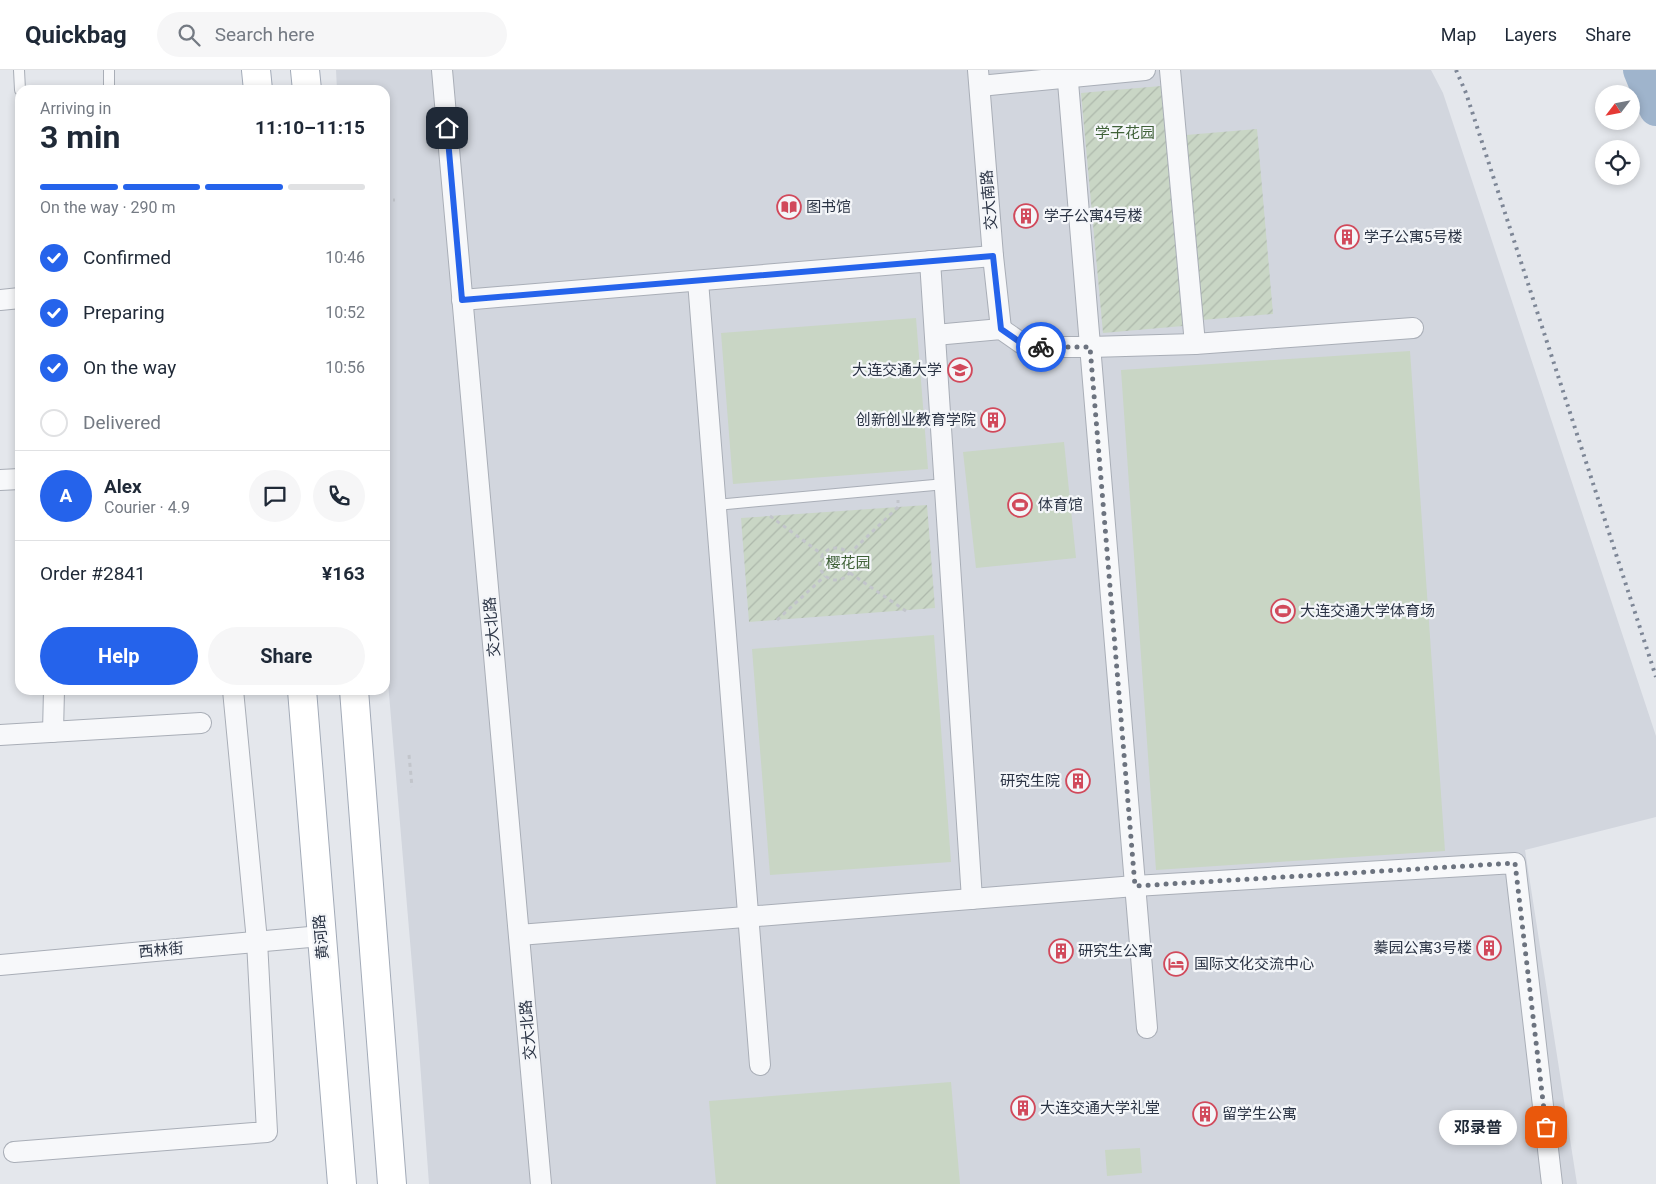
<!DOCTYPE html>
<html lang="en">
<head>
<meta charset="utf-8">
<style>
  :root { --surface:#fff; --page:#f6f6f7; --text:#1f2937; --muted:#747a83; --line:#e0e1e3; --accent:#2563eb }
  body { margin:0; font-family:Roboto,"Noto Sans SC",sans-serif; background:var(--page); color:var(--text); height:100vh; display:flex; flex-direction:column; font-size:19px; white-space:nowrap }
  * { box-sizing:border-box; margin:0 }
  p { font-size:16px; color:var(--muted) }
  .icon { flex:none; width:28px; height:28px; fill:none; stroke:currentColor; stroke-width:2; stroke-linecap:round; stroke-linejoin:round }
  .map { position:relative; flex:1; overflow:hidden }
  .side { position:absolute; left:15px; top:15px; width:375px; height:610px; display:flex; flex-direction:column; background:var(--surface); border-radius:15px; box-shadow:0 2px 8px #0003 }
  .side>* { flex:none }
  .needle { width:32px; rotate:238deg }
  .buttons { position:absolute; left:1595px; top:15px; display:grid; gap:10px }
  .buttons a { display:grid; place-items:center; width:45px; height:45px; border-radius:50%; background:var(--surface); box-shadow:0 2px 8px #0003; font-size:25px }
  .pin { position:absolute; display:grid; place-items:center; width:42px; height:42px; color:#fff; margin:-21px; border-radius:10px; box-shadow:0 2px 8px #0006 }
  .courier { position:absolute; display:grid; place-items:center; width:50px; height:50px; margin:-25px; border:4px solid #2563eb; border-radius:50%; background:#fff; color:#222; box-shadow:0 1px 6px #0007 }
  .bubble { position:absolute; height:35px; border-radius:18px; background:var(--surface); box-shadow:0 2px 8px #0003; font-size:16px; font-weight:700; line-height:35px; text-align:center }
  .summary em { font-style:normal; font-weight:700 }
  .summary div { display:flex; flex-direction:column-reverse }
  .summary { display:flex; align-items:center; justify-content:space-between; height:85px; padding:0 25px }
  h1 { font-size:32px; font-weight:700; line-height:38px }
  .bar { display:grid; grid-template-columns:repeat(4,1fr); gap:8px 5px; align-content:center; height:60px; padding:0 25px }
  .bar i { height:6px; border-radius:4px; background:var(--line) }
  .bar .on { background:var(--accent) }
  .bar p { grid-column:span 4 }
  .line { display:flex; align-items:center; gap:12px; padding:0 25px; border-top:1px solid var(--line) }
  .line div { flex:1 }
  .round { display:grid; place-items:center; flex:none; width:52px; height:52px; border-radius:26px; background:var(--page) }
  ol { padding:0 25px; list-style:none }
  li { display:flex; align-items:center; gap:15px; height:55px }
  li p { margin-inline-start:auto }
  li .icon { padding:5px; border-radius:50%; background:var(--accent); color:#fff; stroke-width:4 }
  li:last-child { color:var(--muted) }
  li i { width:28px; height:28px; border:2px solid var(--line); border-radius:50% }
  .primary-button { display:flex; gap:10px; margin-top:auto; padding:10px 25px }
  .primary-button a { flex:1; height:58px; border-radius:30px; background:var(--accent); color:#fff; font-size:20px; font-weight:700; line-height:58px; text-align:center }
  .primary-button a+a { background:var(--page); color:var(--text) }
  header { display:flex; align-items:center; gap:30px; box-sizing:border-box; height:70px; padding:0 25px; background:var(--surface); border-bottom:1px solid var(--line) }
  header strong { font-size:24px }
  nav { display:flex; gap:28px; margin-inline-start:auto; font-size:18px }
  .search { width:350px; height:45px; background:var(--page); display:flex; align-items:center; gap:12px; box-sizing:border-box; padding:0 18px; border-radius:28px; color:var(--muted); font-size:19px }
  .map>svg:first-child { display:block }
  .built { fill:#d2d6de }
  .garden { fill:url(#garden-furrows) }
  .pitch { fill:#c9d6c5 }
  .lines { fill:none; stroke-linecap:round; stroke-linejoin:round }
  .river { stroke:#9fb4cc; stroke-width:34 }
  .service-casing { stroke:#a9aeb7; stroke-width:12 }
  .minor-casing { stroke:#a9aeb7; stroke-width:22 }
  .primary-casing { stroke:#a3abb8; stroke-width:30 }
  .path { stroke:#c2c5cb; stroke-width:3; stroke-dasharray:4 4; stroke-linecap:butt }
  .service { stroke:#f7f8fa; stroke-width:10 }
  .minor { stroke:#f7f8fa; stroke-width:20 }
  .primary { stroke:#fff; stroke-width:28 }
  .rail { stroke:#7d8696; stroke-width:4; stroke-dasharray:2.5 5; stroke-linecap:butt }
  .done { stroke:#6c737f; stroke-width:5; stroke-dasharray:0 9 }
  .route { stroke:#2563eb; stroke-width:6 }
  .labels { text-anchor:middle; stroke-width:4.5; stroke-linejoin:round; paint-order:stroke }
  .park-label { font-size:15px; fill:#3f6138; stroke:#f4f6f9 }
  .street-label { font-size:15px; fill:#2b3445; stroke:#f4f6f9 }
  .poi-label { font-size:15px; fill:#2b3445; stroke:#f4f6f9; text-anchor:start }
</style>
</head>
<body>
<header>
<strong>Quickbag</strong>
<div class="search"><svg class="icon" aria-label="search" viewBox="0 0 24 24"><circle cx="10" cy="10" r="6"/><path d="M15 15l6 6"/></svg>Search here</div>
<nav><a>Map</a><a>Layers</a><a>Share</a></nav>
</header>
<div class="map">
<svg width="1656" height="1114" viewBox="0 0 1656 1114">
  <defs>
    <pattern id="garden-furrows" width="10" height="10" patternUnits="userSpaceOnUse" patternTransform="scale(1.25)"><rect width="10" height="10" fill="#c9d6c5"/><path d="M-1 1l2-2M0 10L10 0M9 11l2-2" fill="none" stroke="#adb8ab"/></pattern>
  </defs>
  <rect width="100%" height="100%" fill="#e4e7ec"/>
  <!-- built -->
  <polygon class="built" points="336,0 1431,0 1443,23 1656,666 1656,747 1525,780 1577,1114 429,1114 418,965 385,577 385,20 337,20"/>
  <!-- garden -->
  <g class="garden">
    <polygon points="1161,16 1183,256 1103,263 1081,23"/>
    <polygon points="1257,59 1273,244 1202,250 1186,65"/>
    <polygon points="927,435 935,538 749,552 741,448"/>
  </g>
  <!-- pitch -->
  <g class="pitch">
    <polygon points="916,248 928,399 733,414 721,263"/>
    <polygon points="1410,281 1445,781 1156,800 1121,300"/>
    <polygon points="1064,372 1076,488 976,498 963,382"/>
    <polygon points="934,565 951,792 770,805 752,579"/>
    <polygon points="951,1012 960,1114 716,1114 709,1031"/>
    <polygon points="1140,1078 1142,1103 1107,1106 1105,1080"/>
  </g>
  <g class="lines">
    <!-- river -->
    <polyline class="river" points="1640,0 1656,39"/>
    <!-- service casing -->
    <g class="service-casing">
      <g id="service">
        <polyline points="19,0 20,20"/>
        <polyline points="109,20 109,0"/>
        <polyline points="716,435 945,414"/>
      </g>
    </g>
    <!-- minor casing -->
    <g class="minor-casing">
      <g id="minor">
        <polyline points="442,0 541,1114"/>
        <polyline points="978,0 993,186 1001,259"/>
        <polyline points="1067,0 1147,958"/>
        <polyline points="1170,0 1195,274"/>
        <polyline points="980,16 1145,0"/>
        <polyline points="930,191 972,829"/>
        <polyline points="698,211 760,995"/>
        <polyline points="0,230 20,228"/>
        <polyline points="462,230 993,186"/>
        <polyline points="935,265 1001,259 1027,277 1090,277 1195,274 1413,258"/>
        <polyline points="0,410 20,409"/>
        <polyline points="53,662 54,620"/>
        <polyline points="0,665 201,653"/>
        <polyline points="519,865 1135,816 1515,793 1552,1114"/>
        <polyline points="0,895 321,866"/>
        <polyline points="14,1082 267,1062 257,871 233,620"/>
      </g>
    </g>
    <!-- primary casing -->
    <g class="primary-casing">
      <g id="primary">
        <polyline points="256,0 258,20"/>
        <polyline points="305,0 307,20"/>
        <polyline points="302,620 342,1114"/>
        <polyline points="354,620 392,1114"/>
      </g>
    </g>
    <!-- path -->
    <g class="path">
      <polyline points="385,130 395,130"/>
      <polyline points="770,446 823,485"/>
      <circle cx="836" cy="494" r="16"/>
      <polyline points="849,484 898,437 898,430"/>
      <polyline points="850,503 906,541"/>
      <polyline points="777,550 825,506"/>
      <polyline points="409,685 412,717"/>
    </g>
    <!-- service -->
    <use href="#service" class="service"/>
    <!-- minor -->
    <use href="#minor" class="minor"/>
    <!-- primary -->
    <use href="#primary" class="primary"/>
    <!-- rail -->
    <polyline class="rail" points="1456,0 1466,23 1656,607"/>
  </g>
  <g class="lines">
    <!-- done -->
    <polyline class="done" points="1041,277 1090,277 1135,816 1515,793 1546,1057"/>
    <!-- route -->
    <polyline class="route" points="447,58 462,230 993,186 1001,259 1027,277 1041,277"/>
  </g>
  <!-- icons -->
  <defs>
    <g id="library-ring" transform="scale(1.25)"><circle r="9.5" fill="#f4f6f9" stroke="#d1495b" stroke-width="1.5"/><path d="M-6-4Q-3-5.5-.7-3.5V5Q-3 3-6 4ZM6-4Q3-5.5 .7-3.5V5Q3 3 6 4Z" fill="#d1495b"/></g>
    <g id="building-ring" transform="scale(1.25)"><circle r="9.5" fill="#f4f6f9" stroke="#d1495b" stroke-width="1.5"/><path d="M-4-6H4V6H1V3H-1V6H-4ZM-2.5-4.3h1.7v1.8h-1.7ZM.8-4.3h1.7v1.8H.8ZM-2.5-1h1.7V.8h-1.7ZM.8-1h1.7V.8H.8Z" fill="#d1495b"/></g>
    <g id="university-ring" transform="scale(1.25)"><circle r="9.5" fill="#f4f6f9" stroke="#d1495b" stroke-width="1.5"/><path d="M0-5L7-2L0 1L-7-2ZM-4 1L0 2.5L4 1V4Q0 6-4 4Z" fill="#d1495b"/></g>
    <g id="stadium-ring" transform="scale(1.25)"><circle r="9.5" fill="#f4f6f9" stroke="#d1495b" stroke-width="1.5"/><path d="M0-5a6.5 5 0 1 0 0 10a6.5 5 0 1 0 0-10ZM-3.5-1.8h7v3.6h-7Z" fill="#d1495b"/></g>
    <g id="hotel-ring" transform="scale(1.25)"><circle r="9.5" fill="#f4f6f9" stroke="#d1495b" stroke-width="1.5"/><path d="M-6-4.5h1.5V1H6V5H4.5V3h-9V5H-6ZM-4 0a1.8 1.8 0 1 1 3.6 0ZM.5 0V-2.5h3Q6-2.5 6 0Z" fill="#d1495b"/></g>
  </defs>
  <g fill-rule="evenodd">
    <use href="#library-ring" x="789" y="137"/>
    <use href="#building-ring" x="1026" y="146"/>
    <use href="#building-ring" x="1347" y="167"/>
    <use href="#university-ring" x="960" y="300"/>
    <use href="#building-ring" x="993" y="350"/>
    <use href="#stadium-ring" x="1020" y="435"/>
    <use href="#stadium-ring" x="1283" y="541"/>
    <use href="#building-ring" x="1078" y="711"/>
    <use href="#building-ring" x="1489" y="878"/>
    <use href="#building-ring" x="1061" y="881"/>
    <use href="#hotel-ring" x="1176" y="894"/>
    <use href="#building-ring" x="1023" y="1038"/>
    <use href="#building-ring" x="1205" y="1044"/>
  </g>
  <g class="labels">
    <!-- park labels -->
    <g class="park-label">
      <text x="1125" y="68">学子花园</text>
      <text x="848" y="498">樱花园</text>
    </g>
    <!-- street labels -->
    <g class="street-label">
      <text transform="translate(989 130) rotate(-95)" y="5">交大南路</text>
      <text transform="translate(492 557) rotate(-95)" y="5">交大北路</text>
      <text transform="translate(321 867) rotate(-95)" y="5">黄河路</text>
      <text transform="translate(161 880) rotate(-5)" y="5">西林街</text>
      <text transform="translate(528 960) rotate(-95)" y="5">交大北路</text>
    </g>
    <!-- poi labels -->
    <g class="poi-label">
      <text x="806" y="142">图书馆</text>
      <text x="1044" y="151">学子公寓4号楼</text>
      <text x="1364" y="172">学子公寓5号楼</text>
      <text x="942" y="305" text-anchor="end">大连交通大学</text>
      <text x="976" y="355" text-anchor="end">创新创业教育学院</text>
      <text x="1038" y="440">体育馆</text>
      <text x="1300" y="546">大连交通大学体育场</text>
      <text x="1060" y="716" text-anchor="end">研究生院</text>
      <text x="1472" y="883" text-anchor="end">蓁园公寓3号楼</text>
      <text x="1078" y="886">研究生公寓</text>
      <text x="1194" y="899">国际文化交流中心</text>
      <text x="1040" y="1043">大连交通大学礼堂</text>
      <text x="1222" y="1049">留学生公寓</text>
    </g>
  </g>
</svg>
<div class="buttons">
<a><svg class="needle" viewBox="-14 -14 28 28"><path d="M0-13l5 13h-10z" fill="#e53935"/><path d="M0 13l5-13h-10z" fill="#747a83"/></svg></a>
<a><svg class="icon" aria-label="locate" viewBox="0 0 24 24"><circle cx="12" cy="12" r="6"/><path d="M12 2v4M12 18v4M2 12h4M18 12h4"/></svg></a>
</div>
<div class="pin" style="left:1546px;top:1057px;background:#ea580c"><svg class="icon" aria-label="bag" viewBox="0 0 24 24"><path d="M5 8h14l-1 12H6zM9 8a3 3 0 0 1 6 0"/></svg></div>
<div class="pin" style="left:447px;top:58px;background:#1f2937"><svg class="icon" aria-label="home" viewBox="0 0 24 24"><path d="M3 11l9-7 9 7M6 9v11h12V9"/></svg></div>
<div class="courier" style="left:1041px;top:277px"><svg class="icon" aria-label="bike" viewBox="0 0 24 24"><circle cx="6" cy="16" r="4"/><circle cx="18" cy="16" r="4"/><path d="M6 16l4-8h5l3 8M10 8l3 8H6M13 5h3"/></svg></div>
<div class="bubble" style="left:1439px;top:1040px;width:78px">邓录普</div>
<section class="side">
<div class="summary"><div><h1>3 min</h1><p>Arriving in</p></div><em>11:10–11:15</em></div>
<div class="bar"><i class="on"></i><i class="on"></i><i class="on"></i><i></i><p>On the way · 290 m</p></div>
<ol>
<li><svg class="icon" aria-label="check" viewBox="0 0 24 24"><path d="M5 12l5 5 9-10"/></svg>Confirmed<p>10:46</p></li>
<li><svg class="icon" aria-label="check" viewBox="0 0 24 24"><path d="M5 12l5 5 9-10"/></svg>Preparing<p>10:52</p></li>
<li><svg class="icon" aria-label="check" viewBox="0 0 24 24"><path d="M5 12l5 5 9-10"/></svg>On the way<p>10:56</p></li>
<li><i></i>Delivered</li>
</ol>
<div class="line" style="height:90px"><b class="round" style="background:var(--accent);color:#fff">A</b><div><b>Alex</b><p>Courier · 4.9</p></div><a class="round"><svg class="icon" aria-label="chat" viewBox="0 0 24 24"><path d="M4 5h16v11H9l-5 4z"/></svg></a><a class="round"><svg class="icon" aria-label="phone" viewBox="0 0 24 24"><path d="M5 4h4l2 5-3 2q2 4 5 5l2-3 5 2v4C11 20 4 13 5 4z"/></svg></a></div>
<div class="line" style="height:65px"><div>Order #2841</div><b>¥163</b></div>
<div class="primary-button"><a>Help</a><a>Share</a></div>
</section>
</div>
</body>
</html>
